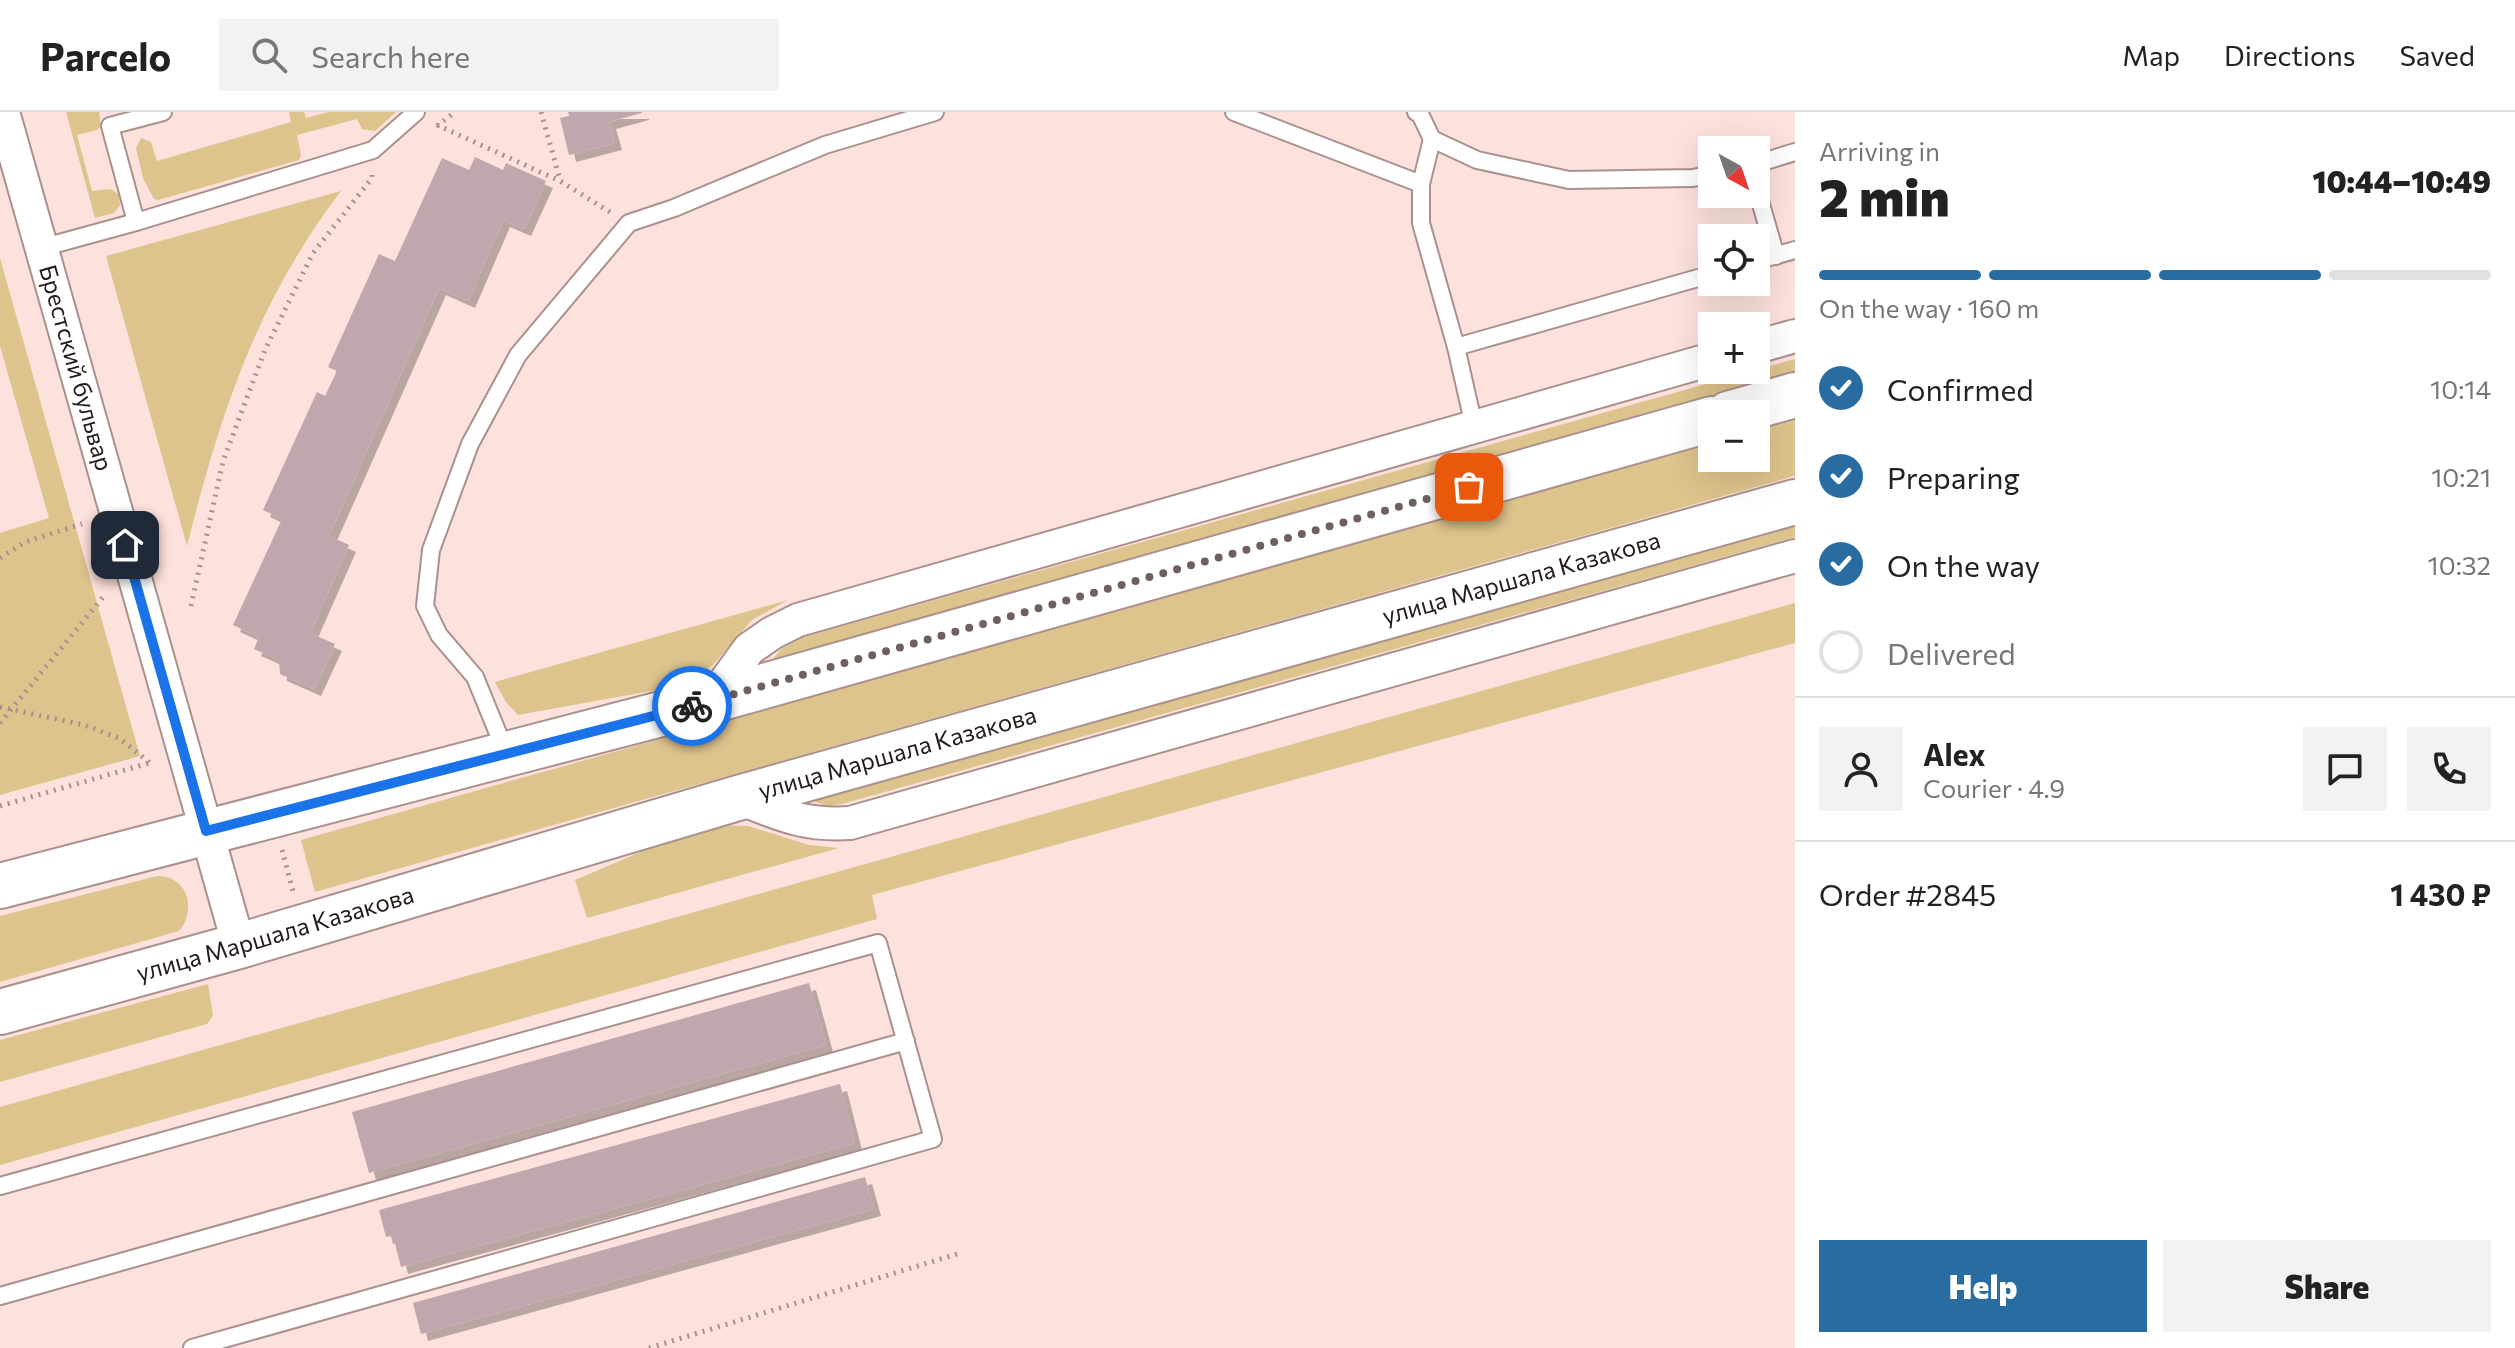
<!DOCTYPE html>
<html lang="en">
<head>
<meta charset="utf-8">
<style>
  :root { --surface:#fff; --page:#f2f2f2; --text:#222; --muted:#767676; --line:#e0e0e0; --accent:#296ca1 }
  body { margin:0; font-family:Commissioner,sans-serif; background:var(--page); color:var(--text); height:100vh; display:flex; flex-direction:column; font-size:30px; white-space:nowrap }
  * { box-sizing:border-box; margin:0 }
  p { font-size:26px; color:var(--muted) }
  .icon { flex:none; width:44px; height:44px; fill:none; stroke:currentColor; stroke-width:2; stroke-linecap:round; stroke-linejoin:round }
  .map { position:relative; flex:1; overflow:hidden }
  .sheet { display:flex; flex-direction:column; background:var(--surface); width:720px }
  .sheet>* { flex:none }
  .needle { width:52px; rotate:140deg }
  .buttons { position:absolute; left:1698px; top:24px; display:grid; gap:16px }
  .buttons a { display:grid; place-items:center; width:72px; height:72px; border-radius:0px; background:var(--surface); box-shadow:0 8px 32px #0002; font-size:40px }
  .pin { position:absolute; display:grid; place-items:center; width:68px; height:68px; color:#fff; margin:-34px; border-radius:16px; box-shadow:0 4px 12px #0006 }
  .courier { position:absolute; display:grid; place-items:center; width:80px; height:80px; margin:-40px; border:6px solid #1a73e8; border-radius:50%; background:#fff; color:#222; box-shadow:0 2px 10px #0007 }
  .summary em { font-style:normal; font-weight:800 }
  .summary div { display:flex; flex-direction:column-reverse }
  .summary { display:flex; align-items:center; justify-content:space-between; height:136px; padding:0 24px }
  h1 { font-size:52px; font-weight:800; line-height:60px }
  .bar { display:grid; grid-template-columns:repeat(4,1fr); gap:12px 8px; align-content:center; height:96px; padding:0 24px }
  .bar i { height:10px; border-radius:6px; background:var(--line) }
  .bar .current { background:var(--accent) }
  .bar p { grid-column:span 4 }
  .line { display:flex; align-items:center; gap:20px; padding:0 24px; border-top:2px solid var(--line) }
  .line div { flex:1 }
  .round { display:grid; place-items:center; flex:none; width:84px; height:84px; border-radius:0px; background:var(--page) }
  ol { padding:0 24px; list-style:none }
  li { display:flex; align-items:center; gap:24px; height:88px }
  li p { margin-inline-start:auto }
  li .icon { padding:8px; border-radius:50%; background:var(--accent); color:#fff; stroke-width:4 }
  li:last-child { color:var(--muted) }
  li i { width:44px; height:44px; border:4px solid var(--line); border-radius:50% }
  .action { display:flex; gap:16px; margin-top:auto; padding:16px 24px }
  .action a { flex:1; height:92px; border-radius:0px; background:var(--accent); color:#fff; font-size:32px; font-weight:800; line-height:92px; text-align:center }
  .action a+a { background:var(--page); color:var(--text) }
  header { display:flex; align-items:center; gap:48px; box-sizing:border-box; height:112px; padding:0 40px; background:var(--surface); border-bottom:2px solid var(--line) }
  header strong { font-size:38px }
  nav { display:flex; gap:44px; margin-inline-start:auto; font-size:28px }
  .search { width:560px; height:72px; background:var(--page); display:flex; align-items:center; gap:20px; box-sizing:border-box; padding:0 28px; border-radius:0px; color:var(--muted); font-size:30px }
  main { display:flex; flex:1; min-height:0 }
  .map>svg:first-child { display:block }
  .green { fill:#ddc48d }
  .building { fill:#c0a6ad; filter:url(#shadow) }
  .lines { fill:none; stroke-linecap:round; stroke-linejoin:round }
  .lane-casing { stroke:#aa918d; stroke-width:20 }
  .street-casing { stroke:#aa918d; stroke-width:36 }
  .secondary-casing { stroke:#aa918d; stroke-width:48 }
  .path { stroke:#a5918d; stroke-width:5; stroke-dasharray:2 6; stroke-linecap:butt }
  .lane { stroke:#fff; stroke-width:16 }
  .street { stroke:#fff; stroke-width:32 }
  .secondary { stroke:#fff; stroke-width:44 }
  .done { stroke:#70605d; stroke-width:8; stroke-dasharray:0 14.4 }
  .route { stroke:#1a73e8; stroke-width:10 }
  .labels { text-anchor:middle; stroke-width:8; stroke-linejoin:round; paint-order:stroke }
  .street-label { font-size:24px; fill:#251b19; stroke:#fce1dc }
</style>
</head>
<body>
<header>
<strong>Parcelo</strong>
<div class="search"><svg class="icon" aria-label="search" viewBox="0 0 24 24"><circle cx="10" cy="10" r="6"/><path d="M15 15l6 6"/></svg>Search here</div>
<nav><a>Map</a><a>Directions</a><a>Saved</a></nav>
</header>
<main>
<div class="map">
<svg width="1795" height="1236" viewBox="0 0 1795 1236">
  <defs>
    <filter id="shadow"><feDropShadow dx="7" dy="7" stdDeviation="0" flood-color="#0004"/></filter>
  </defs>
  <rect width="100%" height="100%" fill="#fce1dc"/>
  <!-- green -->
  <g class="green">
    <polygon points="66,0 99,0 101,14 97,18 77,23 92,79 111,77 119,83 120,93 114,101 95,106"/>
    <polygon points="289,0 304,0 306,6 329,0 396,0 375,19 362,17 357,7 297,23 301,43 299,48 158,88 154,87 143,66 136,36 141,26 151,30 157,49 291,10"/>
    <path d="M 341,79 C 257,189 220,302 187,434 L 106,144 Z"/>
    <polygon points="0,146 140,644 0,683 0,421 49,406 0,234"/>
    <polygon points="1795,247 1795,263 770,551 781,537 803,525"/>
    <polygon points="1795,308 1795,364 315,780 301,728 1712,331 1712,346 1756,346 1756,319"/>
    <polygon points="1795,410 1795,425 842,692 828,694 807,687"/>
    <polygon points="788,488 752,508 713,553 684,573 518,603 506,590 495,570"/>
    <polygon points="1795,491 1795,531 872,783 877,807 0,1053 0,995"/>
    <polygon points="716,713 748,714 809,733 839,736 587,806 575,768 664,730"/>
    <path d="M 157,764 C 188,763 197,799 179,819 L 0,870 L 0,804 Z"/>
    <polygon points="208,872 213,904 207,912 0,970 0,928"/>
  </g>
  <!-- building -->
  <g class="building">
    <polygon points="568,0 642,0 642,1 609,10 615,31 569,43 560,6 569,4"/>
    <polygon points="475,45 503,58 506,51 546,69 524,117 503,108 468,189 439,176 329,424 349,433 310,521 335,532 314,577 280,562 279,548 254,537 259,525 233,513 282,407 263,398 317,280 325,284 337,259 328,255 379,142 395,149 442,46 469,58"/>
    <polygon points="809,871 826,933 369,1061 352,1000"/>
    <polygon points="840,972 855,1031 401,1155 393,1124 386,1125 379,1098"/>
    <polygon points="865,1065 874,1097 421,1222 413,1191"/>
  </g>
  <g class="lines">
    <!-- lane casing -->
    <g class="lane-casing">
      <g id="lane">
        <polyline points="1234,0 1421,72"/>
        <polyline points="1416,0 1420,2 1432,27 1477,48 1569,68 1693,66 1712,62"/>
        <polyline points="1432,27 1421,72 1421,111 1456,235 1474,314"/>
        <polyline points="1756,52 1795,40"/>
        <polyline points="1756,75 1776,144"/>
        <polyline points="136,110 110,14 163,0"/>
        <polyline points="41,136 136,110 373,38 416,0"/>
        <polyline points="1756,149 1795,138"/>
        <polyline points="1456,235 1712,162"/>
        <polyline points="506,641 475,565 439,523 425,494 431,438 470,332 518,243 629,111 674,96 825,33 935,0"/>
        <polyline points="0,1074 878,831 933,1027 192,1236"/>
        <polyline points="0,1184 906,929"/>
      </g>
    </g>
    <!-- street casing -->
    <g class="street-casing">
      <g id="street">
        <path id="s1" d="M 3,0 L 239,834"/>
        <polyline points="1756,235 1795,224"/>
        <polyline points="711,589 749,537 772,521 798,508 1712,247"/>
        <path d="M 738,686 C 781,702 802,714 850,711 L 1795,444"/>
      </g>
    </g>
    <!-- secondary casing -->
    <g class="secondary-casing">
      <g id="secondary">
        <polyline points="1728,302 1795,283"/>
        <polyline points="0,774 711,589 1712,307"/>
        <path id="s2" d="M 0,900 L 239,834 L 738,686 L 1795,390"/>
      </g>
    </g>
    <!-- path -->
    <g class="path">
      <polyline points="541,0 560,68"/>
      <polyline points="437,13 560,69 610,100"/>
      <polyline points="437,14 455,0"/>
      <polyline points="0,446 25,430 82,412"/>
      <polyline points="191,494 223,349 265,238 313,141 372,66 372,63"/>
      <polyline points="0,595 84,613 119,626 150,651"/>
      <polyline points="0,611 103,485"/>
      <polyline points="0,694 149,651"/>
      <polyline points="282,738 293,779"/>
      <polyline points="649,1236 957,1142"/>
    </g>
    <!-- lane -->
    <use href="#lane" class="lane"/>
    <!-- street -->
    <use href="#street" class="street"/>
    <!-- secondary -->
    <use href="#secondary" class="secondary"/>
  </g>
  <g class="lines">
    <!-- done -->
    <polyline class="done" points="692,594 1469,375"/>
    <!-- route -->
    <polyline class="route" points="125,433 206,719 692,594"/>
  </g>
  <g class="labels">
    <!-- street labels -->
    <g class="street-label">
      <text dy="8" stroke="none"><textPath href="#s1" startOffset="266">Брестский бульвар</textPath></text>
      <text dy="8" stroke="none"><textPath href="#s2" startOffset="1582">улица Маршала Казакова</textPath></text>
      <text dy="8" stroke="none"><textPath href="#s2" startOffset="934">улица Маршала Казакова</textPath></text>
      <text dy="8" stroke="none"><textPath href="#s2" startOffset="286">улица Маршала Казакова</textPath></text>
    </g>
  </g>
</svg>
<div class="buttons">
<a><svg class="needle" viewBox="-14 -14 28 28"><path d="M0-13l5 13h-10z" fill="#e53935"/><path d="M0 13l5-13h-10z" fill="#767676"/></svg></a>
<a><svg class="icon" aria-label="locate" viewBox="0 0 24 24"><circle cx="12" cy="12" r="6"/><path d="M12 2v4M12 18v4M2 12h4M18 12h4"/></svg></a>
<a>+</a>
<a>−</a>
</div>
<div class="pin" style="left:1469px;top:375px;background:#ea580c"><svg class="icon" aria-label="bag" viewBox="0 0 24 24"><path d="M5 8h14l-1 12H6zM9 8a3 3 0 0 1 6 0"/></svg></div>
<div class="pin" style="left:125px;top:433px;background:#1f2937"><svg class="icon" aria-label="home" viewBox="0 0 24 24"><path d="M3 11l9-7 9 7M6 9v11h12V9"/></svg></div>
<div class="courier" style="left:692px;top:594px"><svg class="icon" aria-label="bike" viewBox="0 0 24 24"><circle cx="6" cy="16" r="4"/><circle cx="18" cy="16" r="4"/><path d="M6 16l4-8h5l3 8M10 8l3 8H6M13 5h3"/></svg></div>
</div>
<section class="sheet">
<div class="summary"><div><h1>2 min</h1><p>Arriving in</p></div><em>10:44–10:49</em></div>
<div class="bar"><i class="current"></i><i class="current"></i><i class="current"></i><i></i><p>On the way · 160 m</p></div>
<ol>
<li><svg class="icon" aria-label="check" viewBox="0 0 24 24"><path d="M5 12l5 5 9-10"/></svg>Confirmed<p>10:14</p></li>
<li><svg class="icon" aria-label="check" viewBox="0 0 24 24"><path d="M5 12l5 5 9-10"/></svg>Preparing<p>10:21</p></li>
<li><svg class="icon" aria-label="check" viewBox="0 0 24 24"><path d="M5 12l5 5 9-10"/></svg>On the way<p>10:32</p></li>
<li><i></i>Delivered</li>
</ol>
<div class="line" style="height:144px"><a class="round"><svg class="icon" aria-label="person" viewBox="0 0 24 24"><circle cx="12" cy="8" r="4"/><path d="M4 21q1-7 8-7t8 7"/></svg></a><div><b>Alex</b><p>Courier · 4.9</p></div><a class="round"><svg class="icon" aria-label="chat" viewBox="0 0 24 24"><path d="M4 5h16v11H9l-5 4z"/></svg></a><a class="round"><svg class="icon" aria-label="phone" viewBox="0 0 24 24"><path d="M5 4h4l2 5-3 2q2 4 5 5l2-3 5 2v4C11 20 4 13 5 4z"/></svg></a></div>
<div class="line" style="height:104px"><div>Order #2845</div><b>1 430 ₽</b></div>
<div class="action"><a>Help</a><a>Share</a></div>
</section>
</main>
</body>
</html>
